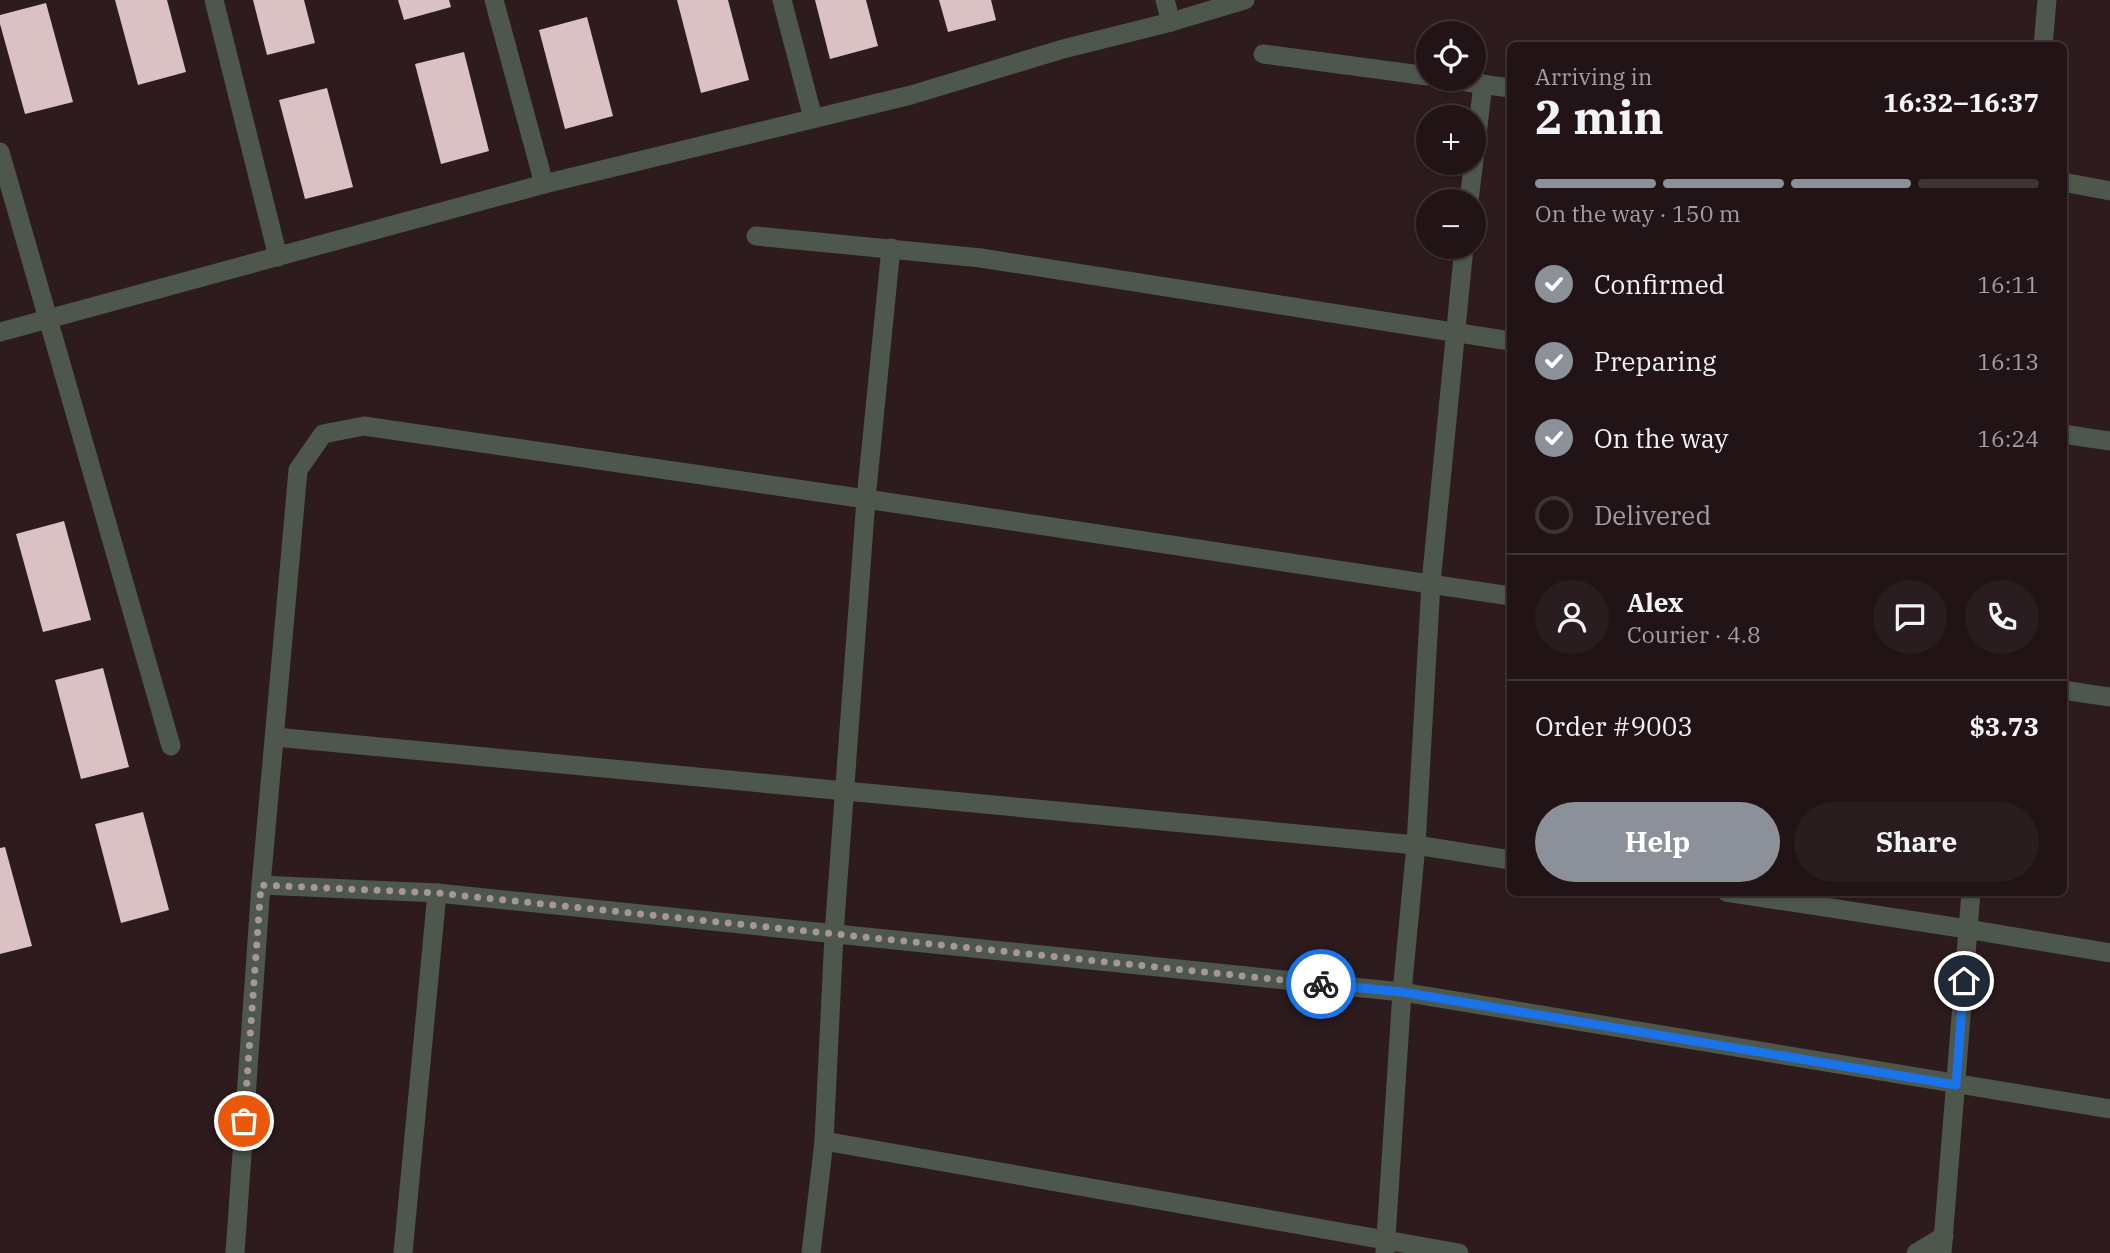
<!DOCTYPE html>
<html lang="en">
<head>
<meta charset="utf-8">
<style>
  :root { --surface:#221416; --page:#2a1d1f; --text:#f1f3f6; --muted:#a29ea1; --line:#3f3335; --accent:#8c9099 }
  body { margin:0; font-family:"IBM Plex Serif",serif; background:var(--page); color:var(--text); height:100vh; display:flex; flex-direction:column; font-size:26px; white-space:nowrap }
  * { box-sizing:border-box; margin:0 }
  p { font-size:23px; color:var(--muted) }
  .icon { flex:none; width:38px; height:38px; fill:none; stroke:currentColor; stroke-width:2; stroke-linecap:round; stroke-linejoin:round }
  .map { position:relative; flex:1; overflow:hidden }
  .side { position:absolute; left:1507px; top:42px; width:560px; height:854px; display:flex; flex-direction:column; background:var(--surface); border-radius:10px; box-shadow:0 2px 5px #0004,0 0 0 2px var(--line) }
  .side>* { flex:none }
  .buttons { position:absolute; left:1416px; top:21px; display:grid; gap:14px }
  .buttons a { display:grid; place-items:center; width:70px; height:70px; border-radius:50%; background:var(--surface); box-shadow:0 2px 5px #0004,0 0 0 2px var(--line); font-size:35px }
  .pin { position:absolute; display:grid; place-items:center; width:60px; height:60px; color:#fff; margin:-30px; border:4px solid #fff; border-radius:50%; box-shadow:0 2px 7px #0007 }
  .courier { position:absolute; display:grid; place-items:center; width:70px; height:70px; margin:-35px; border:5px solid #1a73e8; border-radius:50%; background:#fff; color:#222; box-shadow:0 2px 9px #0007 }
  .overview em { font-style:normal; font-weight:700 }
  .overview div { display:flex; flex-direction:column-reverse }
  .overview { display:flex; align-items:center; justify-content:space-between; height:119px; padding:0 28px }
  h1 { font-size:46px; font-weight:700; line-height:52px }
  .bar { display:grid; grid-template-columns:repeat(4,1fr); gap:10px 7px; align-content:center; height:84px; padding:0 28px }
  .bar i { height:9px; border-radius:5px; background:var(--line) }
  .bar .current { background:var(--accent) }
  .bar p { grid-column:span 4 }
  .line { display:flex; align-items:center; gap:18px; padding:0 28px; border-top:2px solid var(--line) }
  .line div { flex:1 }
  .round { display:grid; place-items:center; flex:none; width:74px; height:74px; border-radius:37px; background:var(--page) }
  ol { padding:0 28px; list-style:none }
  li { display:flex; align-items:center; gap:21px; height:77px }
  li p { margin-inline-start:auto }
  li .icon { padding:7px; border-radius:50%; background:var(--accent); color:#fff; stroke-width:4 }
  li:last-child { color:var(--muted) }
  li i { width:38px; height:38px; border:4px solid var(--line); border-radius:50% }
  .cta { display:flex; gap:14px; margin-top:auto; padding:14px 28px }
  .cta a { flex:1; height:80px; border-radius:42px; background:var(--accent); color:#fff; font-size:28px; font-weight:700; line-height:80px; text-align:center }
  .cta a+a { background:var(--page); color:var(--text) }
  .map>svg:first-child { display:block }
  .building { fill:#d9c1c4 }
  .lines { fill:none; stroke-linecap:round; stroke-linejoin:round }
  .minor { stroke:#4e574c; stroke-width:19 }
  .done { stroke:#a59698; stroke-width:7; stroke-dasharray:0 12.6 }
  .route { stroke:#1a73e8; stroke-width:9 }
</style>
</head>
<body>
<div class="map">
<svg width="2110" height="1253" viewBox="0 0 2110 1253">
  <rect width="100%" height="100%" fill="#2d1b1e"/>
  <!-- building -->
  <g class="building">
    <polygon points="115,0 167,0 186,72 138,85"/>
    <polygon points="253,0 304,0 315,43 267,55"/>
    <polygon points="398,0 449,0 451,7 404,20"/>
    <polygon points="677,0 728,0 749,80 701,93"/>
    <polygon points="815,0 866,0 878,46 830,59"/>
    <polygon points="939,0 991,0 996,20 948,32"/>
    <polygon points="46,3 73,102 25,114 0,24 0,15"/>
    <polygon points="587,17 613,116 565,129 539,30"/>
    <polygon points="464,52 489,151 441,164 415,64"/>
    <polygon points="327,88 353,187 305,199 279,100"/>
    <polygon points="64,521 91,620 43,632 16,534"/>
    <polygon points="103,668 129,767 81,779 55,680"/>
    <polygon points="143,812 169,910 121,923 95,824"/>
    <polygon points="5,847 32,946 0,954 0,848"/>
  </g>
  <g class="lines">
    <!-- minor -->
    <g class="minor">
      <polyline points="214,0 278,257"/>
      <polyline points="494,0 544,184"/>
      <polyline points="782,0 813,118"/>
      <polyline points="1165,0 1171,22"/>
      <polyline points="2043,46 2047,0"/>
      <polyline points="1263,54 1428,76"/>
      <polyline points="1445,79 1510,88"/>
      <polyline points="0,152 171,746"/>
      <polyline points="2063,182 2110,191"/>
      <polyline points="1469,201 1483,84"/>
      <polyline points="756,236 981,258 1510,341"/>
      <polyline points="0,332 544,184 911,95 1063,49 1171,22 1245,0"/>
      <polyline points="2063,434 2110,441"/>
      <polyline points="2063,690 2110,697"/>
      <polyline points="275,737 1416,845 1510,860"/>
      <polyline points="261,885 437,893 1402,992 2110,1109"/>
      <polyline points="1726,892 1967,929 2110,953"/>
      <polyline points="824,1141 1459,1253"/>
      <polyline points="235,1253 261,885 298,470 323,434 364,426 866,499 1510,596"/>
      <polyline points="403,1253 437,893"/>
      <polyline points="811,1253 824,1141 834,934 866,499 891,248"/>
      <polyline points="1385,1253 1402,992 1416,845 1431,583 1464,247"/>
      <polyline points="1916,1253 1944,1236"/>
      <polyline points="1942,1253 1971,892"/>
    </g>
  </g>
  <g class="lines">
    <!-- done -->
    <polyline class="done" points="244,1121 261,885 437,893 1321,984"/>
    <!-- route -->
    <polyline class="route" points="1321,984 1402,992 1956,1085 1964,981"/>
  </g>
</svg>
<div class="buttons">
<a><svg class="icon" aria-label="locate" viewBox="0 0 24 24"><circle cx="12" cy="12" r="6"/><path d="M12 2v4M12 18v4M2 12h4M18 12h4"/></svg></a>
<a>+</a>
<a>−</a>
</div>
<div class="pin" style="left:244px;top:1121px;background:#ea580c"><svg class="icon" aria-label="bag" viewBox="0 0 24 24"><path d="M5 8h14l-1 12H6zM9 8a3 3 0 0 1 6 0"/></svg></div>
<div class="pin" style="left:1964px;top:981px;background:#1f2937"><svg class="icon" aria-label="home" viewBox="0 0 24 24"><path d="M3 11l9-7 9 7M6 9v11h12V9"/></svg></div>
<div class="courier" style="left:1321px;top:984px"><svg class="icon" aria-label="bike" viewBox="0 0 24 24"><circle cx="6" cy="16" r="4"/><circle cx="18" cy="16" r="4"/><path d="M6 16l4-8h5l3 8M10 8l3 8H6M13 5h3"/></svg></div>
<section class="side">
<div class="overview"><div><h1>2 min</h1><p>Arriving in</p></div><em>16:32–16:37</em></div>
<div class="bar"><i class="current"></i><i class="current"></i><i class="current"></i><i></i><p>On the way · 150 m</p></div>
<ol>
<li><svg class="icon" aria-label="check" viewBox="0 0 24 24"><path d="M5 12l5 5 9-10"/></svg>Confirmed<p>16:11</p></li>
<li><svg class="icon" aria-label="check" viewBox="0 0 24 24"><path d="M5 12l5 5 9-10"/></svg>Preparing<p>16:13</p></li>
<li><svg class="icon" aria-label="check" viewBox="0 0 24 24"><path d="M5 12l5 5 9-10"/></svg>On the way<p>16:24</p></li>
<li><i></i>Delivered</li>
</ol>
<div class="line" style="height:126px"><a class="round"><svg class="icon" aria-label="person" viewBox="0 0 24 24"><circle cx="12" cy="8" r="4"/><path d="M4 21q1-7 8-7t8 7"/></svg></a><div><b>Alex</b><p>Courier · 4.8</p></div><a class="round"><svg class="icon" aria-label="chat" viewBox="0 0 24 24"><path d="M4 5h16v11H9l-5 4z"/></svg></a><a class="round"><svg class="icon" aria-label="phone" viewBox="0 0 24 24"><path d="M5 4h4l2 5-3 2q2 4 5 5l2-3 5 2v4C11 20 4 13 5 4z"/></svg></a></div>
<div class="line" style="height:91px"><div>Order #9003</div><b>$3.73</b></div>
<div class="cta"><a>Help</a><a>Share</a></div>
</section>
</div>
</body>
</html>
